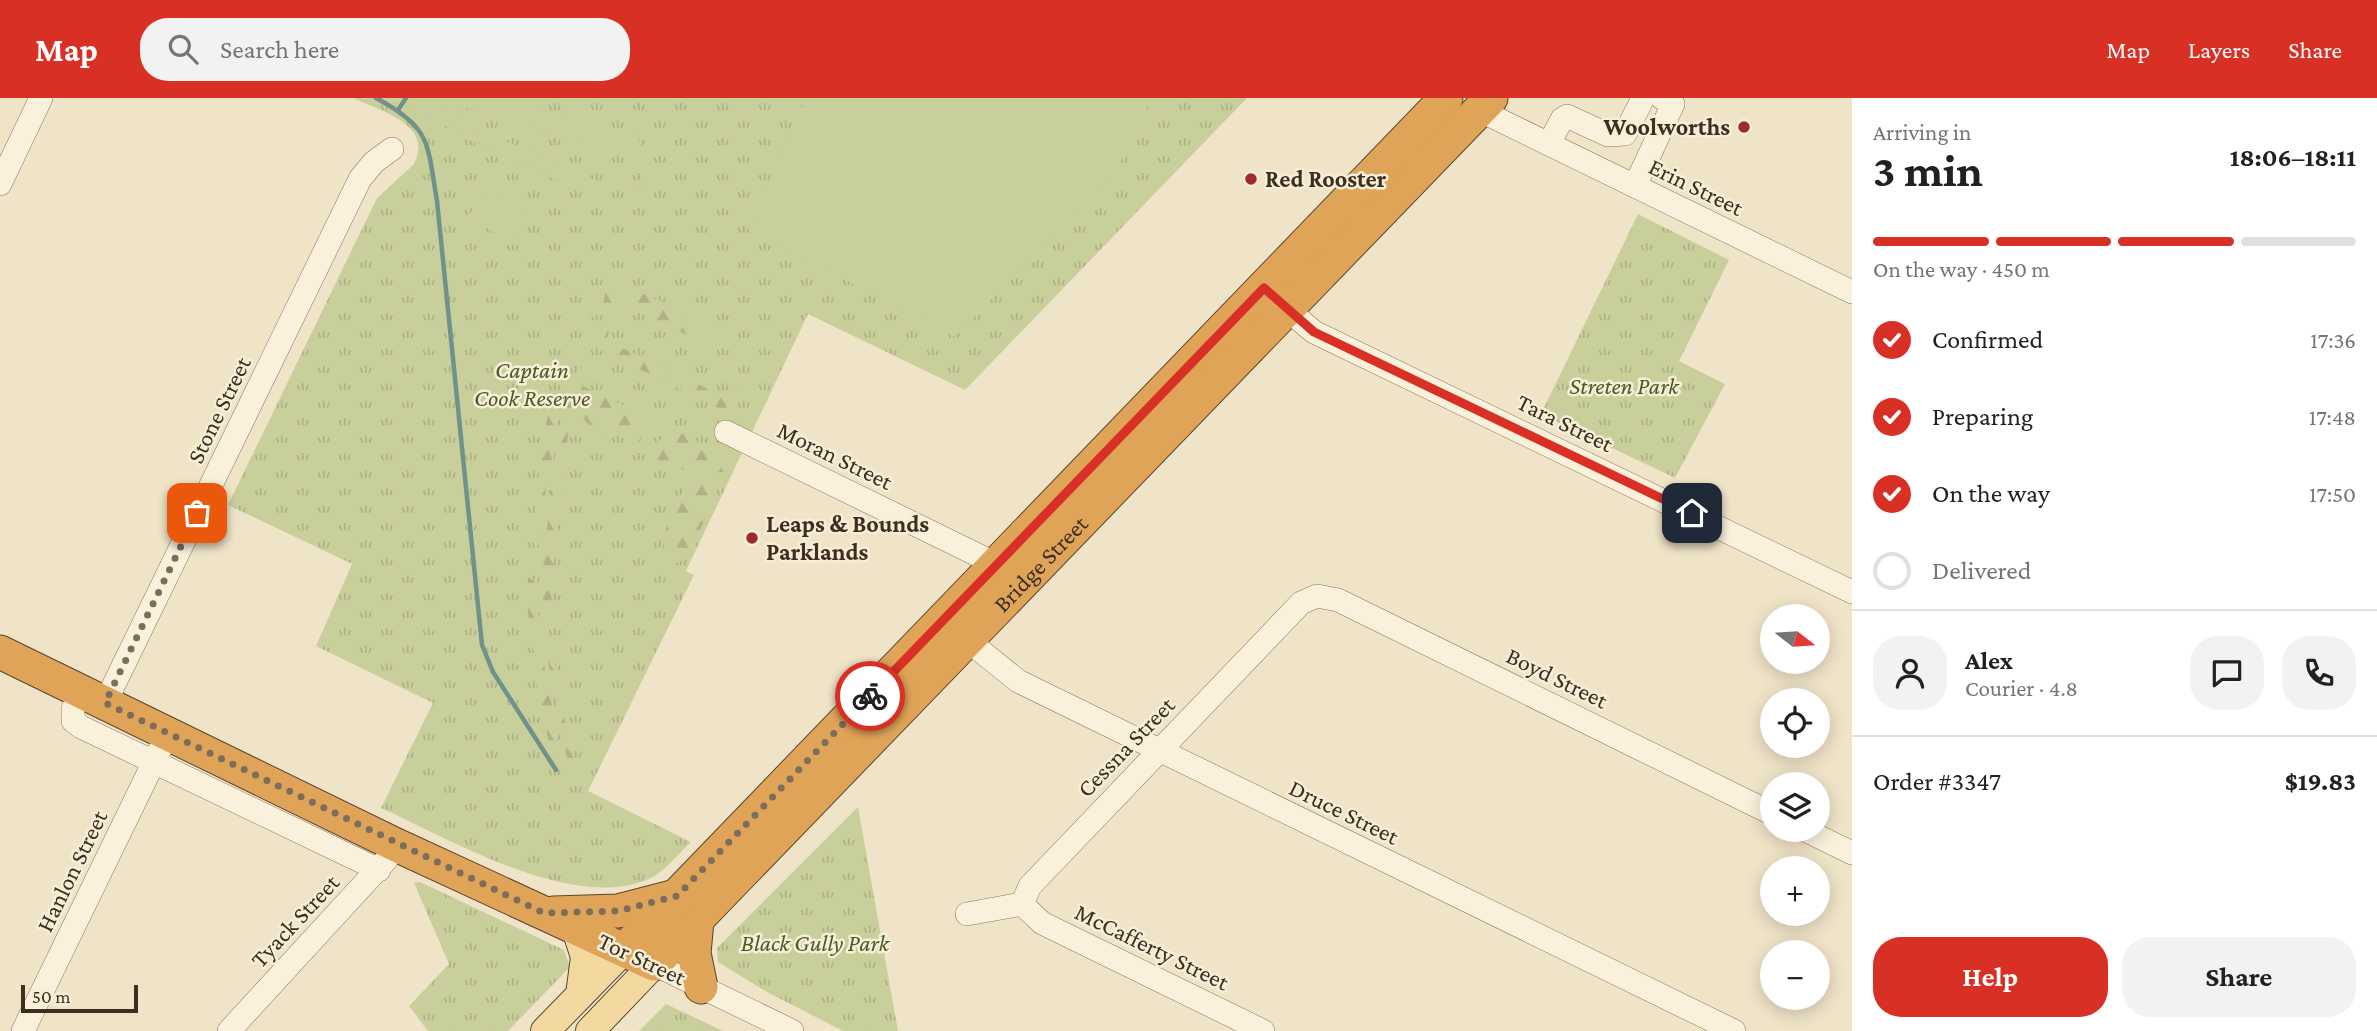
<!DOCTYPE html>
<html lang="en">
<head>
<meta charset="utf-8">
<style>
  :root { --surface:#fff; --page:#f2f2f2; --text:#202124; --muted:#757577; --line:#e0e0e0; --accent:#d93025 }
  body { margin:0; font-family:"Crimson Pro",serif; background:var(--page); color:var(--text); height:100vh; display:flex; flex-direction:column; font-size:26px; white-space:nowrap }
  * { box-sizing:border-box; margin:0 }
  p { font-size:23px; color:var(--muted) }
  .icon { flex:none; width:38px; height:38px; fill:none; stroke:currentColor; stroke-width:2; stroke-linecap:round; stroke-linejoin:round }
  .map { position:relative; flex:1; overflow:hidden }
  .details { display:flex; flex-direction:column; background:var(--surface); width:525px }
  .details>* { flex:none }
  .needle { width:46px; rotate:107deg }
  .buttons { position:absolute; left:1760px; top:506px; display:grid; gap:14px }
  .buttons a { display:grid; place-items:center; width:70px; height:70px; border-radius:50%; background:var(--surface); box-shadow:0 4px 18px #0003; font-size:35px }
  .scale { position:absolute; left:21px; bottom:18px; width:117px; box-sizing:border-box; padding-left:7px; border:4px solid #3d2e20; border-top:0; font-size:19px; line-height:24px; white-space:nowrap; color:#3d2e20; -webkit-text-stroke:5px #f7eed8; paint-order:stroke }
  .pin { position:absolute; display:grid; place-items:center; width:60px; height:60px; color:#fff; margin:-30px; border-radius:14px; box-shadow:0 4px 10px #0006 }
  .courier { position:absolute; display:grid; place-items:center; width:70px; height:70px; margin:-35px; border:5px solid #d93025; border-radius:50%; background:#fff; color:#222; box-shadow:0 2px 9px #0007 }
  .headline em { font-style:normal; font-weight:700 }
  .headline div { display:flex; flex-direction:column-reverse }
  .headline { display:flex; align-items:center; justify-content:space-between; height:119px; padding:0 21px }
  h1 { font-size:46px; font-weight:700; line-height:52px }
  .bar { display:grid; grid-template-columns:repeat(4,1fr); gap:10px 7px; align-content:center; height:84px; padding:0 21px }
  .bar i { height:9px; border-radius:5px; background:var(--line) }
  .bar .on { background:var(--accent) }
  .bar p { grid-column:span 4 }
  .line { display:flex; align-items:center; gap:18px; padding:0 21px; border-top:2px solid var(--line) }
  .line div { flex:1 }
  .round { display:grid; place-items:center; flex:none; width:74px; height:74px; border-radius:28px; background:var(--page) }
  ol { padding:0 21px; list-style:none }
  li { display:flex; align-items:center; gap:21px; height:77px }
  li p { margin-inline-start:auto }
  li .icon { padding:7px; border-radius:50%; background:var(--accent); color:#fff; stroke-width:4 }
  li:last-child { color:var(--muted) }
  li i { width:38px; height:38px; border:4px solid var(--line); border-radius:50% }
  .button { display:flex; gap:14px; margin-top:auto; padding:14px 21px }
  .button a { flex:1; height:80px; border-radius:28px; background:var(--accent); color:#fff; font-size:28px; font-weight:700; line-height:80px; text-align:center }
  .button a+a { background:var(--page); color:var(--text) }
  header { display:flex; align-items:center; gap:42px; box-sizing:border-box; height:98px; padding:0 35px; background:var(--accent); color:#fff }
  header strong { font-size:33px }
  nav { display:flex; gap:38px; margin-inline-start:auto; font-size:24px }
  .search { width:490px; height:63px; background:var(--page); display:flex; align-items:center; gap:18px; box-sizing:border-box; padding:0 24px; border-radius:28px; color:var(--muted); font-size:26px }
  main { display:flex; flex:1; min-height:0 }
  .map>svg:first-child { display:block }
  .grass { fill:url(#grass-tufts) }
  .forest { fill:url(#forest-firs) }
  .garden { fill:#c9cf9b }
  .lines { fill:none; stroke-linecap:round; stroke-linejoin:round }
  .stream { stroke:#6f938a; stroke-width:4.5 }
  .minor-casing { stroke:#8d765c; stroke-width:24 }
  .major-casing { stroke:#5b4430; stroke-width:30 }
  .highway-casing { stroke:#5b4430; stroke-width:35 }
  .minor { stroke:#faf1dc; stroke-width:23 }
  .major { stroke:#f3d9a0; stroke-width:28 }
  .highway { stroke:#e0a458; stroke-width:33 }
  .done { stroke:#7c6e5b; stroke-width:7; stroke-dasharray:0 12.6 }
  .route { stroke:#d93025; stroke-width:9 }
  .poi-dot { fill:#9e2a2b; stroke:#f7eed8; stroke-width:2.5 }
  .labels { text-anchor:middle; stroke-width:5; stroke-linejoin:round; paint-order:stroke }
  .poi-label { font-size:24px; font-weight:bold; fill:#3d2e20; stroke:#f7eed8; text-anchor:start }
  .street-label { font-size:24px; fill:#3d2e20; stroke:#f7eed8 }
  .park-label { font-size:24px; font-style:italic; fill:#4d5a26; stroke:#f7eed8 }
</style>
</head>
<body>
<header>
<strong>Map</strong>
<div class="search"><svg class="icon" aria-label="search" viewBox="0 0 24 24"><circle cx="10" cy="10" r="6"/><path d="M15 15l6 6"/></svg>Search here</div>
<nav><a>Map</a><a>Layers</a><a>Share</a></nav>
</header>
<main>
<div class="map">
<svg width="1852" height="933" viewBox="0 0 1852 933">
  <defs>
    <pattern id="grass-tufts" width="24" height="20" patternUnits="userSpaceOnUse" patternTransform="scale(1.75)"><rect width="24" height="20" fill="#c9cf9b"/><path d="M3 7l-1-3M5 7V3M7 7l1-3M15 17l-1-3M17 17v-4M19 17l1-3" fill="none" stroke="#aeb285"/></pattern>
    <pattern id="forest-firs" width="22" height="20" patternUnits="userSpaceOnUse" patternTransform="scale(1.75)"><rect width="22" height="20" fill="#c9cf9b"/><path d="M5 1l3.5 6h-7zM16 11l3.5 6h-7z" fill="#aeb285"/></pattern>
  </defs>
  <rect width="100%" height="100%" fill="#f0e4c8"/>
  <!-- grass -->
  <g class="grass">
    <path d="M 353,0 L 1247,0 L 965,292 L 808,216 L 686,473 L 694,477 L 588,693 L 691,744 C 679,755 665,773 651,780 C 576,816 450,741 381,710 L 433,605 L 316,548 L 352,466 L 228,407 L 377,100 L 414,66 C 434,26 380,13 353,0 Z"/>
    <polygon points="1638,116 1729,162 1679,263 1725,286 1675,380 1541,316"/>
    <polygon points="858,709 898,933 843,933 767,894 718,864 717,850"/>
    <polygon points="420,784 564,852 570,869 508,933 428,933 409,908 449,866 414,785"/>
    <polygon points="666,906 723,933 639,933"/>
  </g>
  <!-- forest -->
  <g class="forest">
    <polygon points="617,188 624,188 684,213 695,229 713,235 714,250 623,206 617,217 606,215 591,219 590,210 603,209 605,196"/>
    <polygon points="611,230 606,242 731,302 737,291 724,323 720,325 725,313 600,252 595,264 608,231"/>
    <path d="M 580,270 L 588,278 L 583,288 L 648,320 L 640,344 C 612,336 573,334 579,296 L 569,285 Z"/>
    <path d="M 557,291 L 562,296 L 548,369 L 541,443 L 536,450 L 532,441 C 537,391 541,342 553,294 Z"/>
    <polygon points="571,293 575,298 562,371 551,500 546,505 542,500 542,482 553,370 566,296"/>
    <path d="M 666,328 L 713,351 L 718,340 L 735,348 L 723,374 L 712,375 L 707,380 L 712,407 L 686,460 L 677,465 L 668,462 C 654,432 681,401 692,376 C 680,367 664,372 654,362 L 653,347 L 666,337 Z"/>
    <path d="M 528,481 L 537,482 L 539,537 L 559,651 L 556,654 L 550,650 C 539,595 526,538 528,481 Z"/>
    <polygon points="554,561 572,662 568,665 548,562"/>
  </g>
  <!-- garden -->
  <g class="garden">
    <polygon points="397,0 424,0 481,32 604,86 625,88 643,83 635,61 432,0 499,0 637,36 655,84 626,93 556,82 517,61 475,45"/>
    <polygon points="806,0 1152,0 1117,71 955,239 748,131"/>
    <polygon points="490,89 532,120 512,148 469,117"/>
  </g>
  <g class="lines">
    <!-- stream -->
    <g class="stream">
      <path d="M 376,0 C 432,30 427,45 437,103 L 482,547 L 493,574 L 556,672"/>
      <polyline points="398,12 406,0"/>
    </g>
    <!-- minor casing -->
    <g class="minor-casing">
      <g id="minor">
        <polyline points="1479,12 1852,194"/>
        <polyline points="1549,46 1562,21 1567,18 1608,37 1625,36 1643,0"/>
        <polyline points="0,86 41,0"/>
        <polyline points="1635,88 1673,6 1662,0"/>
        <polyline points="1276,202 1314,234 1852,494"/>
        <polyline points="726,334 996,466"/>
        <polyline points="956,533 1018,583 1734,933"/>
        <polyline points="81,593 73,611 73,623 81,629 379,772"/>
        <polyline points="105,605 360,81 374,64 392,51"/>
        <polyline points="1805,732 1852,755"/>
        <polyline points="1022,806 1030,788 1301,505 1317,498 1338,502 1773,716"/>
        <polyline points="1022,806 1042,825 1263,933"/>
        <polyline points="967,816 1022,806"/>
        <polyline points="654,866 792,933"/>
        <polyline points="23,933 168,635"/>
        <polyline points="229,933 387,761"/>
      </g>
    </g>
    <!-- major casing -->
    <g class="major-casing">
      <g id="major">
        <polyline points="576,831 585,859 580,897"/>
        <polyline points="545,933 624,852"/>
        <polyline points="590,933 654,866"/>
      </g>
    </g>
    <!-- highway casing -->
    <g class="highway-casing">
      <g id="highway">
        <path id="s1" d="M 0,554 L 394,746 L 654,866 L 1491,0"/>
        <polyline points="553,815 618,813 676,798"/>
        <polyline points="697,823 694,855 701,889"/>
        <polyline points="624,852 1446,0"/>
      </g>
    </g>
    <!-- minor -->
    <use href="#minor" class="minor"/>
    <!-- major -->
    <use href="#major" class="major"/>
    <!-- highway -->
    <use href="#highway" class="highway"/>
  </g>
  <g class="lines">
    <!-- done -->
    <polyline class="done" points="197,415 105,605 544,815 618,813 677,798 870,598"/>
    <!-- route -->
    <polyline class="route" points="870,598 1264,190 1314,234 1692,415"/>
  </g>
  <!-- markers -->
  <g class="poi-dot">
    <circle cx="1744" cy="29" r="7"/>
    <circle cx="1251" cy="81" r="7"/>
    <circle cx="752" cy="440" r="7"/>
  </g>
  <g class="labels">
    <!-- poi labels -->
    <g class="poi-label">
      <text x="1730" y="37" text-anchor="end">Woolworths</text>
      <text x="1265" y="89">Red Rooster</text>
      <text x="766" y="434">Leaps &amp; Bounds<tspan x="766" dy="28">Parklands</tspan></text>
    </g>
    <!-- street labels -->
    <g class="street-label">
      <text transform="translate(1696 89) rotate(26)" y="8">Erin Street</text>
      <text transform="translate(219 312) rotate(-64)" y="8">Stone Street</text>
      <text transform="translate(1565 325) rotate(26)" y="8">Tara Street</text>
      <text transform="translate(835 358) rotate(26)" y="8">Moran Street</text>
      <text dy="8" stroke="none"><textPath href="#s1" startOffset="1281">Bridge Street</textPath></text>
      <text transform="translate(1557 580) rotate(26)" y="8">Boyd Street</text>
      <text transform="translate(1126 649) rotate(-46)" y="8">Cessna Street</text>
      <text transform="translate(1344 714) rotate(26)" y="8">Druce Street</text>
      <text transform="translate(72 773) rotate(-64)" y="8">Hanlon Street</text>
      <text transform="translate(295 823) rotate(-47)" y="8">Tyack Street</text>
      <text transform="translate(1152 849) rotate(26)" y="8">McCafferty Street</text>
      <text transform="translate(642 861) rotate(25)" y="8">Tor Street</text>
    </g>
    <!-- park labels -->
    <g class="park-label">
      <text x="532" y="280">Captain<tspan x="532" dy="28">Cook Reserve</tspan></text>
      <text x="1624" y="296">Streten Park</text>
      <text x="815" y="853">Black Gully Park</text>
    </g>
  </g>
</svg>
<div class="buttons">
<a><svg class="needle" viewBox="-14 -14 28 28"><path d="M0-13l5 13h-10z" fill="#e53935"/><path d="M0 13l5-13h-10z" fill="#757577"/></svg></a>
<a><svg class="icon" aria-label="locate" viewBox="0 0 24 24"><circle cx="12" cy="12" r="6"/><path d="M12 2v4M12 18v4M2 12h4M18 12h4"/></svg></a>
<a><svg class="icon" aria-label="layers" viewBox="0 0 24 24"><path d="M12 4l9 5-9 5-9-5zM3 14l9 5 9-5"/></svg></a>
<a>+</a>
<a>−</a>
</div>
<div class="scale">50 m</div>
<div class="pin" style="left:197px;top:415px;background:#ea580c"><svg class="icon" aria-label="bag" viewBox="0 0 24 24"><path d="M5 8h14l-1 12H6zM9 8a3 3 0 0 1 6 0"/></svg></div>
<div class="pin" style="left:1692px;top:415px;background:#1f2937"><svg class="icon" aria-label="home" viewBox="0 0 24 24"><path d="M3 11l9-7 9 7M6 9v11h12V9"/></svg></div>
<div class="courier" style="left:870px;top:598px"><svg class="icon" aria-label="bike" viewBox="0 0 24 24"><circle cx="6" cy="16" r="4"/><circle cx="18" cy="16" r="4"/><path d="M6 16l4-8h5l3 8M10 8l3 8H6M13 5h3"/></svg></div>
</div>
<section class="details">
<div class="headline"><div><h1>3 min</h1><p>Arriving in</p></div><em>18:06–18:11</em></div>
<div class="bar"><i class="on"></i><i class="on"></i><i class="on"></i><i></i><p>On the way · 450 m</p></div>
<ol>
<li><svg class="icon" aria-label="check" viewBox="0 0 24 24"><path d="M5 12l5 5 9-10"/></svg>Confirmed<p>17:36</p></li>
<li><svg class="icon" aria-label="check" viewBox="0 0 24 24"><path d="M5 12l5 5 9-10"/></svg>Preparing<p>17:48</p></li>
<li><svg class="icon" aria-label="check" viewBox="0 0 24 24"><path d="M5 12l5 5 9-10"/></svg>On the way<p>17:50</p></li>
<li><i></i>Delivered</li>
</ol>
<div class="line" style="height:126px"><a class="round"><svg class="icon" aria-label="person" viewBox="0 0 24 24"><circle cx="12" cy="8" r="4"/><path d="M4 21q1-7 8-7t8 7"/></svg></a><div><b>Alex</b><p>Courier · 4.8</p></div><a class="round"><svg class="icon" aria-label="chat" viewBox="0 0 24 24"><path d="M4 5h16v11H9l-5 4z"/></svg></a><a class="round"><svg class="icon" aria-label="phone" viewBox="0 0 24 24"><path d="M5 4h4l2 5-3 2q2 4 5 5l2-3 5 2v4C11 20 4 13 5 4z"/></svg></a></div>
<div class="line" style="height:91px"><div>Order #3347</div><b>$19.83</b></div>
<div class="button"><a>Help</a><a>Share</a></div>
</section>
</main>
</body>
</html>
